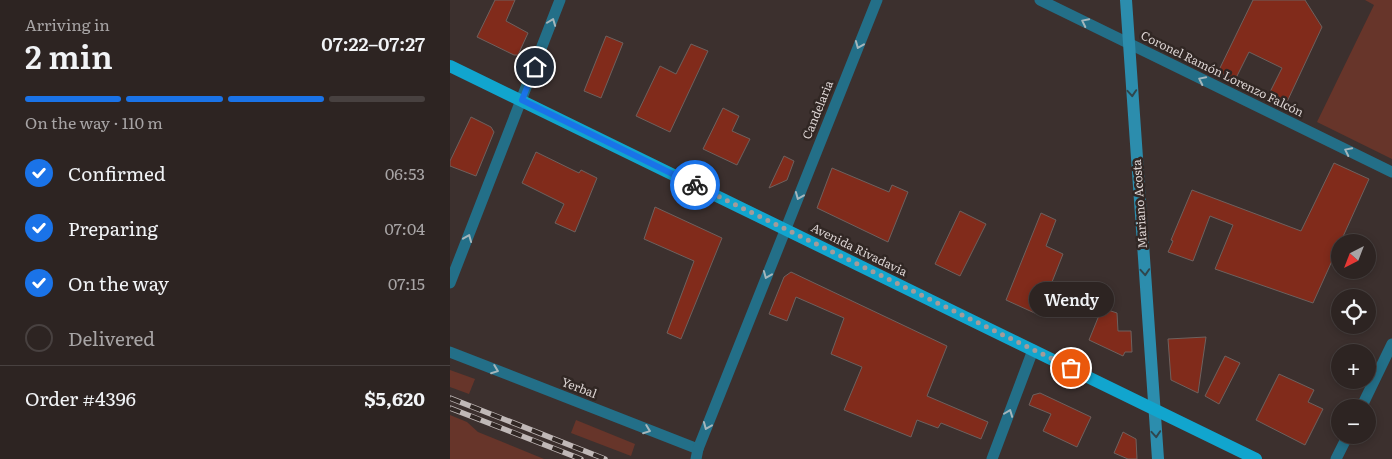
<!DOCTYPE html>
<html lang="en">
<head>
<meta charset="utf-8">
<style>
  :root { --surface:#2d2422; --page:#39302f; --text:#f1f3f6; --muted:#a7a4a5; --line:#484140; --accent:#1a73e8 }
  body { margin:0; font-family:Literata,serif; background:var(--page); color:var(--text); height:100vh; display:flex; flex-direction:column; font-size:19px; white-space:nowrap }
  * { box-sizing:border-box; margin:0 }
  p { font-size:16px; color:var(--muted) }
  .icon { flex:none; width:28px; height:28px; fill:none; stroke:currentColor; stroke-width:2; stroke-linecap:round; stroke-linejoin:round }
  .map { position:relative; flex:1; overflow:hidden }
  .panel { display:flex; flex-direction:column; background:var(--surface); width:450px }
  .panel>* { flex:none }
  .needle { width:32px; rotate:222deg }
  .tools { position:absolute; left:881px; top:234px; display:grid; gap:10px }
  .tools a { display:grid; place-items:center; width:45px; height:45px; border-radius:50%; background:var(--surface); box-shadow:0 2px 8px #0003,0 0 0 1px var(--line); font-size:25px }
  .pin { position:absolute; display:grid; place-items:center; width:42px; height:42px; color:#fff; margin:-21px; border:2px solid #fff; border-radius:50%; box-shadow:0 1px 5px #0007 }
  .courier { position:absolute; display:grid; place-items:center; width:50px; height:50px; margin:-25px; border:4px solid #1a73e8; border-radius:50%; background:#fff; color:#222; box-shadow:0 1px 6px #0007 }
  .bubble { position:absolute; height:35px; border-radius:18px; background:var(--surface); box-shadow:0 2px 8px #0003,0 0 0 1px var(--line); font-size:16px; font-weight:600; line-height:35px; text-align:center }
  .overview em { font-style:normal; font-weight:600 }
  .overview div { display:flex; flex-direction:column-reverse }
  .overview { display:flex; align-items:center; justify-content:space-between; height:85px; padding:0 25px }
  h1 { font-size:32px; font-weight:600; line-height:38px }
  .bar { display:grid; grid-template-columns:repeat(4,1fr); gap:8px 5px; align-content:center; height:60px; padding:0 25px }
  .bar i { height:6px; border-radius:4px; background:var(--line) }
  .bar .on { background:var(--accent) }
  .bar p { grid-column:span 4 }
  .line { display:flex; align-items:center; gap:12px; padding:0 25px; border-top:1px solid var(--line) }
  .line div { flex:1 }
  ol { padding:0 25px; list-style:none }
  li { display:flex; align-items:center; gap:15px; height:55px }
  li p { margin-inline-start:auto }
  li .icon { padding:5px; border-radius:50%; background:var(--accent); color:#fff; stroke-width:4 }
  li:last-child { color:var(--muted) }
  li i { width:28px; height:28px; border:2px solid var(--line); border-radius:50% }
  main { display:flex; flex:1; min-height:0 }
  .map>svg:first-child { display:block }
  .green { fill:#67352a }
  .building { fill:#812b1b; stroke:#6e615e }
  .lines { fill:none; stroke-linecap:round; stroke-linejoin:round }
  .street { stroke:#236f88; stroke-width:11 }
  .secondary { stroke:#2c8dad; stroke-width:12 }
  .primary { stroke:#11a5ce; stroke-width:12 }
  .rail-casing { stroke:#c0b8b7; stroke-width:5.5 }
  .rail { stroke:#312724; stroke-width:4; stroke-dasharray:11; stroke-linecap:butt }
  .oneway { stroke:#a4b6bc }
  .oneway2 { stroke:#30464d }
  .done { stroke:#a49b99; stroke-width:5; stroke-dasharray:0 9 }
  .route { stroke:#1a73e8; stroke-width:6 }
  .labels { text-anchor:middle; stroke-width:5; stroke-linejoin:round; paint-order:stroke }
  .street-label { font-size:12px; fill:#dcd4d3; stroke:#312724 }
</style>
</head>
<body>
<main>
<section class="panel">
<div class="overview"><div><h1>2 min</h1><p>Arriving in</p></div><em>07:22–07:27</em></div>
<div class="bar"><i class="on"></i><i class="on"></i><i class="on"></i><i></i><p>On the way · 110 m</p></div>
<ol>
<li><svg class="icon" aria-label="check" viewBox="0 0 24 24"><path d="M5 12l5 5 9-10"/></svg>Confirmed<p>06:53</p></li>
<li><svg class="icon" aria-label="check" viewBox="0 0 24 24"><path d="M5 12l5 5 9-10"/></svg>Preparing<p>07:04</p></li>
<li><svg class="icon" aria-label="check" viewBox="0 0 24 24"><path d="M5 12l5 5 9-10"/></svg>On the way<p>07:15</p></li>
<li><i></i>Delivered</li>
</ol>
<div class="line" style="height:65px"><div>Order #4396</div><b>$5,620</b></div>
</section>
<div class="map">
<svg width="942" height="459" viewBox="0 0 942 459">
  <rect width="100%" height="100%" fill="#3c302e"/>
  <!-- green -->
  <g class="green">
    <polygon points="915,0 942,0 942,159 867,122 924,5"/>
    <polygon points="0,370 25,379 19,394 0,387"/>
    <polygon points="0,415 17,422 28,432 94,459 0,459"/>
    <polygon points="126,420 185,444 181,456 121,433"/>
  </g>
  <!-- building -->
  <g class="building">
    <polygon points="45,0 65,0 56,21 78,33 68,55 64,55 27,37"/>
    <polygon points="803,0 855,0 872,27 836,104 818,96 832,68 799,52 785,80 768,72"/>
    <polygon points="156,36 173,43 151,98 134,91"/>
    <polygon points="241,44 258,51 220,132 186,116 210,66 226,74"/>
    <polygon points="273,108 289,116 282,131 300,139 287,165 253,149"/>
    <polygon points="21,117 41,127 44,132 26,176 0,166 0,161"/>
    <polygon points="86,152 129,173 131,170 147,178 125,232 105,223 114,204 72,183"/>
    <polygon points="334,156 344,161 337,180 319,188"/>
    <polygon points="884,163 919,179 863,303 765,269 783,225 760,216 743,261 718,252 723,241 721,240 742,190 851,231"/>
    <polygon points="382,168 439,192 442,185 458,192 438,242 367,208"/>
    <polygon points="205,207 272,238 231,339 217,333 244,261 194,239"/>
    <polygon points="510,211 536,224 510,276 485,264"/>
    <polygon points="591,213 606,220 596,246 613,254 589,315 556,300"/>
    <polygon points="341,272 497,346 477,396 538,422 531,439 491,423 488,428 467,420 461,437 394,410 412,367 381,354 394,318 346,297 337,321 319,314 334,277"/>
    <polygon points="652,308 667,313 668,331 681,331 682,352 675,352 673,356 639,340"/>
    <polygon points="756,337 748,393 721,380 718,339"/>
    <polygon points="775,356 790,363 769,404 755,396"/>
    <polygon points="829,374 864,390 858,402 873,409 855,445 806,420"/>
    <polygon points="590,393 641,417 627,447 593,431 601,414 579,405 583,395"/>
    <polygon points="673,432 686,439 687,459 678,459 664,453"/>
  </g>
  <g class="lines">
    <!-- street -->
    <g class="street">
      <polyline points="590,0 942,172"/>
      <polyline points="0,283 110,0"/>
      <polyline points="0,352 248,449"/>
      <polyline points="911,408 942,344"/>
      <polyline points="246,459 248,449 427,0"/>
      <polyline points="542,459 583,350"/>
      <polyline points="886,459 898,435"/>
    </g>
    <!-- secondary -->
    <polyline class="secondary" points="676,0 708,459"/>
    <!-- primary -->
    <polyline class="primary" points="0,66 806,459"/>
    <!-- rail casing -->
    <g class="rail-casing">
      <g id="rail">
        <polyline points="0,398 155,459"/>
        <polyline points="0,408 131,459"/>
      </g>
    </g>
    <!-- rail -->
    <use href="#rail" class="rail"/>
  </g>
  <!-- one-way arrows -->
  <defs><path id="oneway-chevron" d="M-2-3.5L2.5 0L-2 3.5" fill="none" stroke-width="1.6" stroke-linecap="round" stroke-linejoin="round" transform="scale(1.25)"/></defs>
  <g class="oneway">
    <use href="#oneway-chevron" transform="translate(102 22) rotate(-69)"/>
    <use href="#oneway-chevron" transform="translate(635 22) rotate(-154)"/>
    <use href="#oneway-chevron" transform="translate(409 45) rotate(112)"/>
    <use href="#oneway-chevron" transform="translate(752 80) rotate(-154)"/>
    <use href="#oneway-chevron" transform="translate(898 151) rotate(-154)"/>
    <use href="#oneway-chevron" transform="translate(349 196) rotate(112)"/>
    <use href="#oneway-chevron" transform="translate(18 238) rotate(-68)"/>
    <use href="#oneway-chevron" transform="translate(317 275) rotate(112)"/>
    <use href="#oneway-chevron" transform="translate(45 370) rotate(21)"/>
    <use href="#oneway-chevron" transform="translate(559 413) rotate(-69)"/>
    <use href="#oneway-chevron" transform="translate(257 426) rotate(112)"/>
    <use href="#oneway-chevron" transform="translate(197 430) rotate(21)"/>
  </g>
  <g class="oneway2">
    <use href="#oneway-chevron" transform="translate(682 93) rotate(86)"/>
    <use href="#oneway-chevron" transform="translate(695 272) rotate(86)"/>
    <use href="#oneway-chevron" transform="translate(706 434) rotate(86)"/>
  </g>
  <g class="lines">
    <!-- done -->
    <polyline class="done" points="245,185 621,368"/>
    <!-- route -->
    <polyline class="route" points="85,67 72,100 245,185"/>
  </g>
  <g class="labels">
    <!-- street labels -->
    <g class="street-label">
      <text transform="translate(772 74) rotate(26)" y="4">Coronel Ramón Lorenzo Falcón</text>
      <text transform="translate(368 110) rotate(-68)" y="4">Candelaria</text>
      <text transform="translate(690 204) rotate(-94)" y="4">Mariano Acosta</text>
      <text transform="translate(409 250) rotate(26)" y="4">Avenida Rivadavia</text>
      <text transform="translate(129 388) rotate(21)" y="4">Yerbal</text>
    </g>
  </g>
</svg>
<div class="tools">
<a><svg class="needle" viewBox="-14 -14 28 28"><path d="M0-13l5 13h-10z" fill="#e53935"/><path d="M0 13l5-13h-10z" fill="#a7a4a5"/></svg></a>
<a><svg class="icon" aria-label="locate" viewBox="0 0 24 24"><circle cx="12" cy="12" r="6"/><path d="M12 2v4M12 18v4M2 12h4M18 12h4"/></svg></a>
<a>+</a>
<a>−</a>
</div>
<div class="pin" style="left:621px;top:368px;background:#ea580c"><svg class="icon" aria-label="bag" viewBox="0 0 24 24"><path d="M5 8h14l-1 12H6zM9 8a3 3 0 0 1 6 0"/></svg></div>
<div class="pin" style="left:85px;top:67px;background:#1f2937"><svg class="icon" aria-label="home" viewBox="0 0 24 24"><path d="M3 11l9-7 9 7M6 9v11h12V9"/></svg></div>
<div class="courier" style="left:245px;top:185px"><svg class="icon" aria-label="bike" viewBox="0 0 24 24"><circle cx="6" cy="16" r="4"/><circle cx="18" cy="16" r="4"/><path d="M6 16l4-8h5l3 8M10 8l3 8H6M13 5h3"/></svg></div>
<div class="bubble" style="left:579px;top:282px;width:85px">Wendy</div>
</div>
</main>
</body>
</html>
